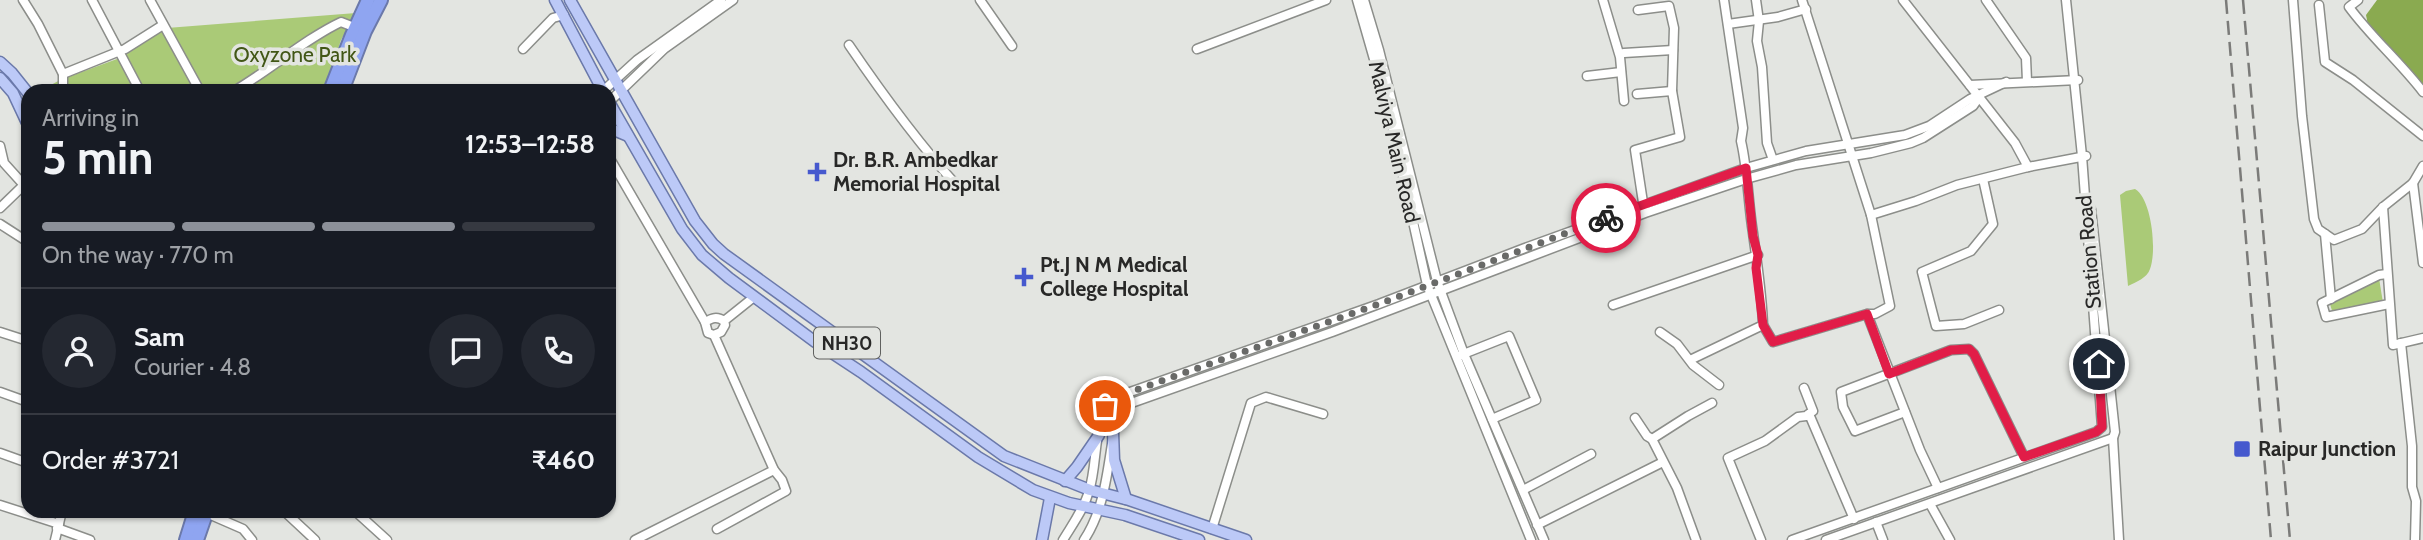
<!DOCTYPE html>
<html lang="en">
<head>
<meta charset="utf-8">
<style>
  :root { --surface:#171b24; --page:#242831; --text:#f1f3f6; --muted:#9ea1a6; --line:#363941; --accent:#8c9099 }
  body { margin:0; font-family:Cabin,sans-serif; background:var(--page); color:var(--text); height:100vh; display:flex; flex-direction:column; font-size:26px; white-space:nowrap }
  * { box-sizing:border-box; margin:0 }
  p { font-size:23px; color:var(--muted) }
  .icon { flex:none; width:38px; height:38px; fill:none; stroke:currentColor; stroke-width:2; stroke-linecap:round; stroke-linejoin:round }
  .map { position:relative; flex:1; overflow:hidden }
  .sheet { position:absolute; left:21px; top:84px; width:595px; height:434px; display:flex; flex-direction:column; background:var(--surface); border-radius:21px; box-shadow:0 2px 5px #0004 }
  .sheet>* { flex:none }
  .pin { position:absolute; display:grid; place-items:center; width:60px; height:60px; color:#fff; margin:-30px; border:4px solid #fff; border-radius:50%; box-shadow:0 2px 7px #0007 }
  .courier { position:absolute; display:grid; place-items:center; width:70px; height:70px; margin:-35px; border:5px solid #e11d48; border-radius:50%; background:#fff; color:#222; box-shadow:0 2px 9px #0007 }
  .headline em { font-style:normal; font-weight:800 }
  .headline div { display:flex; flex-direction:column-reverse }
  .headline { display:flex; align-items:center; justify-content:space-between; height:119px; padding:0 21px }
  h1 { font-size:46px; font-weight:800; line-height:52px }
  .bar { display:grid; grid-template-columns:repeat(4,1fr); gap:10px 7px; align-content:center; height:84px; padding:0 21px }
  .bar i { height:9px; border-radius:5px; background:var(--line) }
  .bar .active { background:var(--accent) }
  .bar p { grid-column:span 4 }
  .line { display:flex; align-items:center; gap:18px; padding:0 21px; border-top:2px solid var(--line) }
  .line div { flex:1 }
  .round { display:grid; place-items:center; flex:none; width:74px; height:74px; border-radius:37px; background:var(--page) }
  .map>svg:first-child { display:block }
  .green { fill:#aaca77 }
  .water { fill:#8aaa50 }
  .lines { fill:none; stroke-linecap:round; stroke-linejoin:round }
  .minor-casing { stroke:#8c8e8a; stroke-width:11 }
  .major-casing { stroke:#6b79aa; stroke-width:13 }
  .highway-casing { stroke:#6b79aa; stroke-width:16 }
  .minor { stroke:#fff; stroke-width:8 }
  .major { stroke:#bcc9f7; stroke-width:10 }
  .highway { stroke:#8fa5f1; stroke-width:12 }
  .rail { stroke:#7b7b79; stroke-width:2.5; stroke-dasharray:14 7; stroke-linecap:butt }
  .done { stroke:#696a68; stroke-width:7; stroke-dasharray:0 12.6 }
  .route { stroke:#e11d48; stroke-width:9 }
  .poi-dot { fill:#4659ce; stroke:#e3e5e1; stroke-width:2.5 }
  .labels { text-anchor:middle; stroke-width:7; stroke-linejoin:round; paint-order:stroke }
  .shield { fill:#e3e5e1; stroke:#60615f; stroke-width:2 }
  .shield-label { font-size:19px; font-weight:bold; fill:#282827 }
  .park-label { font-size:21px; fill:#425717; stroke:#e3e5e1 }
  .street-label { font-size:21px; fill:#282827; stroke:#e3e5e1 }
  .poi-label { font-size:21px; font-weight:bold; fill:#282827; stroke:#e3e5e1; text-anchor:start }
</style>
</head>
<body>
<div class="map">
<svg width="2423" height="540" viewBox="0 0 2423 540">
  <rect width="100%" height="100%" fill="#e3e5e1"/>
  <!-- green -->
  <g class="green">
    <polygon points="356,13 341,40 324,91 40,91 60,80 117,59 167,28"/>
    <path d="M 2135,189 C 2152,199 2157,251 2150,269 C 2147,278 2136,282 2128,286 L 2120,195 L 2126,191 Z"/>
    <polygon points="2379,278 2383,303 2333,314 2330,304"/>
  </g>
  <!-- water -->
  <polygon class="water" points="2377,0 2423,0 2423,84 2369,30 2366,15"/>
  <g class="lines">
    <!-- minor casing -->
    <g class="minor-casing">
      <g id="minor">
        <polyline points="23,0 38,24 63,74 63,91"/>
        <polyline points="92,0 140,91"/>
        <polyline points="150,0 200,91"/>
        <polyline points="980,0 1012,46"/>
        <polyline points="1357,0 1388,108 1427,285 1531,540"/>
        <polyline points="1364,0 1379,50 1437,281 1464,354 1544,540"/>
        <polyline points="1603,0 1620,57 1624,101"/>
        <polyline points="1756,0 1759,21 1757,41 1762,67 1767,143 1773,160"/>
        <polyline points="1903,0 2015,143 2028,167"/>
        <polyline points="1986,0 2026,58 2027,81"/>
        <polyline points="2293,0 2302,116 2314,219 2318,229 2334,240 2362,229 2383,207 2413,183 2423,166"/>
        <path d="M 2358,0 L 2349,7 C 2371,37 2400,62 2423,92"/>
        <polyline points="2319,5 2325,62 2353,80 2423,136"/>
        <polyline points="1638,10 1669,6 1674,28 1672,91 1680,137 1635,150 1644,209"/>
        <polyline points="1728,24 1778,17 1806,9"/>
        <path d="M 849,45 C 883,95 918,143 959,188"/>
        <polyline points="523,49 553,18 564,15"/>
        <polyline points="1197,49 1326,0"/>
        <polyline points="1624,53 1673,50"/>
        <polyline points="63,74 125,49 163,25"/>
        <polyline points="1587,76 1621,72"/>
        <polyline points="1970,85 2078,80"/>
        <path d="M 234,91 C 270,70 305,39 341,22 L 359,29"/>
        <polyline points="603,91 637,60 721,0"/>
        <polyline points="1637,94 1672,91"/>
        <polyline points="609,102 664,49 733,0"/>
        <polyline points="0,146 4,163 23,184"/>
        <polyline points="609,157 705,322"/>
        <polyline points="1983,179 1993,224 1971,251 1922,272 1936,326 1964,324 1999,310"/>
        <polyline points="2413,183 2423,263"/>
        <polyline points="2383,207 2393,345 2423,338"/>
        <polyline points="0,208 28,181"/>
        <polyline points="2091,209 2115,432 2113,438 2119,540"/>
        <polyline points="1871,215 1916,201 1957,185 2028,167 2086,156"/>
        <polyline points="0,224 28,242"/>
        <polyline points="2325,234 2331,299"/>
        <polyline points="2387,274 2379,275 2322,303 2326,317 2389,304"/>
        <polyline points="1613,305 1758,255"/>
        <polyline points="1867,314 1920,450 1938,488"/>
        <path d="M 724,321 C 717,316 712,318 705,322 L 708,333 L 714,335 L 721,332 L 725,325 L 724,321 L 754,297"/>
        <polyline points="1763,325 1773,342 1867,314 1875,314 1890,306 1871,215 1802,0"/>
        <polyline points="0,332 28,341"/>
        <polyline points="1660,332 1677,344 1693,365 1719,385"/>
        <polyline points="714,335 774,470 782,480 786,491 717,529"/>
        <polyline points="2401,343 2412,446 2412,487 2416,501 2415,540"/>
        <polyline points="1461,355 1509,336 1536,400 1492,419"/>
        <path d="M 1690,360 L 1763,325 C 1762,294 1757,263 1753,233 C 1748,203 1748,171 1741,141 L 1743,128 L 1724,0"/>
        <polyline points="0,392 28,402"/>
        <polyline points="1905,412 1855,431 1843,407 1841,392 1951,350 1969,349 1974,354 2024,457"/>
        <polyline points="1809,414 1854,519"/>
        <polyline points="1635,418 1647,436 1652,439 1677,488 1696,540"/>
        <polyline points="1652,439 1688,416 1712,403"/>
        <polyline points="0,453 28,463"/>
        <polyline points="1523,490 1591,454"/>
        <polyline points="1930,504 1950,540"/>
        <polyline points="0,505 59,524"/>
        <polyline points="284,511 315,540"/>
        <polyline points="355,511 387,540"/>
        <polyline points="204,512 243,529 252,540"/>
        <polyline points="1876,522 1883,540"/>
        <polyline points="1537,525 1663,462"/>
        <polyline points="57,528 90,540"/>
        <polyline points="1212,529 1251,403 1266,397 1323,414"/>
        <polyline points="55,540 62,511"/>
        <polyline points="635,540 774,470"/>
        <path d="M 1063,540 C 1072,525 1084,509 1089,491 C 1099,460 1091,420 1116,397 L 1379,304 L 1525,248 L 1746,168 L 1806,151 L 1905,135 L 1929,126 L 1970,99 L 2006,82"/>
        <path d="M 1084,540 C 1108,504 1108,457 1117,415 L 1123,406 L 1332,332 L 1645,213 L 1746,179 L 1796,165 L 1871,153 L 1911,143 L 1923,138 L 1973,106 L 1980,96"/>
        <polyline points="1761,540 1728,458 1765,441 1798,417 1806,416 1813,411 1804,388"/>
        <polyline points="1792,540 2096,432 2102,427 2082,156 2066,0"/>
        <polyline points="1826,540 2113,438"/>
      </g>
    </g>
    <!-- major casing -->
    <g class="major-casing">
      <g id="major">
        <polyline points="555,0 603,91"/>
        <polyline points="570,0 695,221 713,244 724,254 1004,456 1090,490 1129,500 1246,540"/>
        <polyline points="0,62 12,73 28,93"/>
        <polyline points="0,78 13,93 28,125"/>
        <polyline points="609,102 682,229 702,255 729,278 814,341 861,372 978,457 1033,490 1069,503 1125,515 1199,540"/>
        <polyline points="609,128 628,136"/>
        <polyline points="1113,432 1114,460 1126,499"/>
        <polyline points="1065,481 1077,467 1099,435"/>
        <polyline points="1042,540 1050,498"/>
      </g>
    </g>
    <!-- highway casing -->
    <g class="highway-casing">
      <g id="highway">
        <polyline points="330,91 352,35 368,0"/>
        <polyline points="342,91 365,31 381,0"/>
        <polyline points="186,540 195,511"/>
        <polyline points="197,540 207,511"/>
      </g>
    </g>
    <!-- minor -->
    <use href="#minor" class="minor"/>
    <!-- major -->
    <use href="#major" class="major"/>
    <!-- highway -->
    <use href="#highway" class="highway"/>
    <!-- rail -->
    <g class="rail">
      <polyline points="2226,0 2271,540"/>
      <polyline points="2243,0 2290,540"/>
    </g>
  </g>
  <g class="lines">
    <!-- done -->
    <polyline class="done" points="1105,406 1116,397 1379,304 1606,218"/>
    <!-- route -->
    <polyline class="route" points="1606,218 1746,168 1753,236 1758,255 1756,268 1763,325 1773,342 1867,314 1889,374 1951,350 1969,349 1974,354 2024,457 2096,432 2102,427 2099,364"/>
  </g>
  <!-- markers -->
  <g class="poi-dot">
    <path d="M813.5 161.5h7v7h7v7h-7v7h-7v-7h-7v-7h7z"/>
    <path d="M1020.5 266.5h7v7h7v7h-7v7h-7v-7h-7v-7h7z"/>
    <rect x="2233" y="440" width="18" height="18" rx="3.5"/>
  </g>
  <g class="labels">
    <!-- shield labels -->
    <rect class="shield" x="814" y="327.5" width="66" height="31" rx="5"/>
    <g class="shield-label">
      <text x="847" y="350">NH30</text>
    </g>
    <!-- park labels -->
    <g class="park-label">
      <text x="295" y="62">Oxyzone Park</text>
    </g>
    <!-- street labels -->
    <g class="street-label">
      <text transform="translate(1394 142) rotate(77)" y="7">Malviya Main Road</text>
      <text transform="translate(2089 252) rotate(-95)" y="7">Station Road</text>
    </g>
    <!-- poi labels -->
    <g class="poi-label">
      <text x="833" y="167">Dr. B.R. Ambedkar<tspan x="833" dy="24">Memorial Hospital</tspan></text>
      <text x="1040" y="272">Pt.J N M Medical<tspan x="1040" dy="24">College Hospital</tspan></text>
      <text x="2258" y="456">Raipur Junction</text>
    </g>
  </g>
</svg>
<div class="pin" style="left:1105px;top:406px;background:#ea580c"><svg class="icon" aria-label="bag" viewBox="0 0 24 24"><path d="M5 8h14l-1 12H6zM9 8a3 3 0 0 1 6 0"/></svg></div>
<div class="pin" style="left:2099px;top:364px;background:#1f2937"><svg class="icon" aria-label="home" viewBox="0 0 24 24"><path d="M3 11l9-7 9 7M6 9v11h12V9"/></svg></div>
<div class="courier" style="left:1606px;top:218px"><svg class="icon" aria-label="bike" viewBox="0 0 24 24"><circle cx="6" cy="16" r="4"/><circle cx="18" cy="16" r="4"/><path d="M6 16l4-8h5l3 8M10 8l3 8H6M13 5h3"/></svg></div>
<section class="sheet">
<div class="headline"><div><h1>5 min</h1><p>Arriving in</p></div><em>12:53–12:58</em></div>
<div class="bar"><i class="active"></i><i class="active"></i><i class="active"></i><i></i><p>On the way · 770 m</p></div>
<div class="line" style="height:126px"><a class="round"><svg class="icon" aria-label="person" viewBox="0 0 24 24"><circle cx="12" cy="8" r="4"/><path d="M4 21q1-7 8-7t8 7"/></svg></a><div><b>Sam</b><p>Courier · 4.8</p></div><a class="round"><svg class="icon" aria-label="chat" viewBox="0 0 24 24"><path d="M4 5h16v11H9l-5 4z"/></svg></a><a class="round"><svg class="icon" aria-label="phone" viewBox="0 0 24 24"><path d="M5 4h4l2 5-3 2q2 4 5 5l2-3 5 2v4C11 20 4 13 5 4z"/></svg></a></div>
<div class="line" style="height:91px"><div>Order #3721</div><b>₹460</b></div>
</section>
</div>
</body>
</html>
